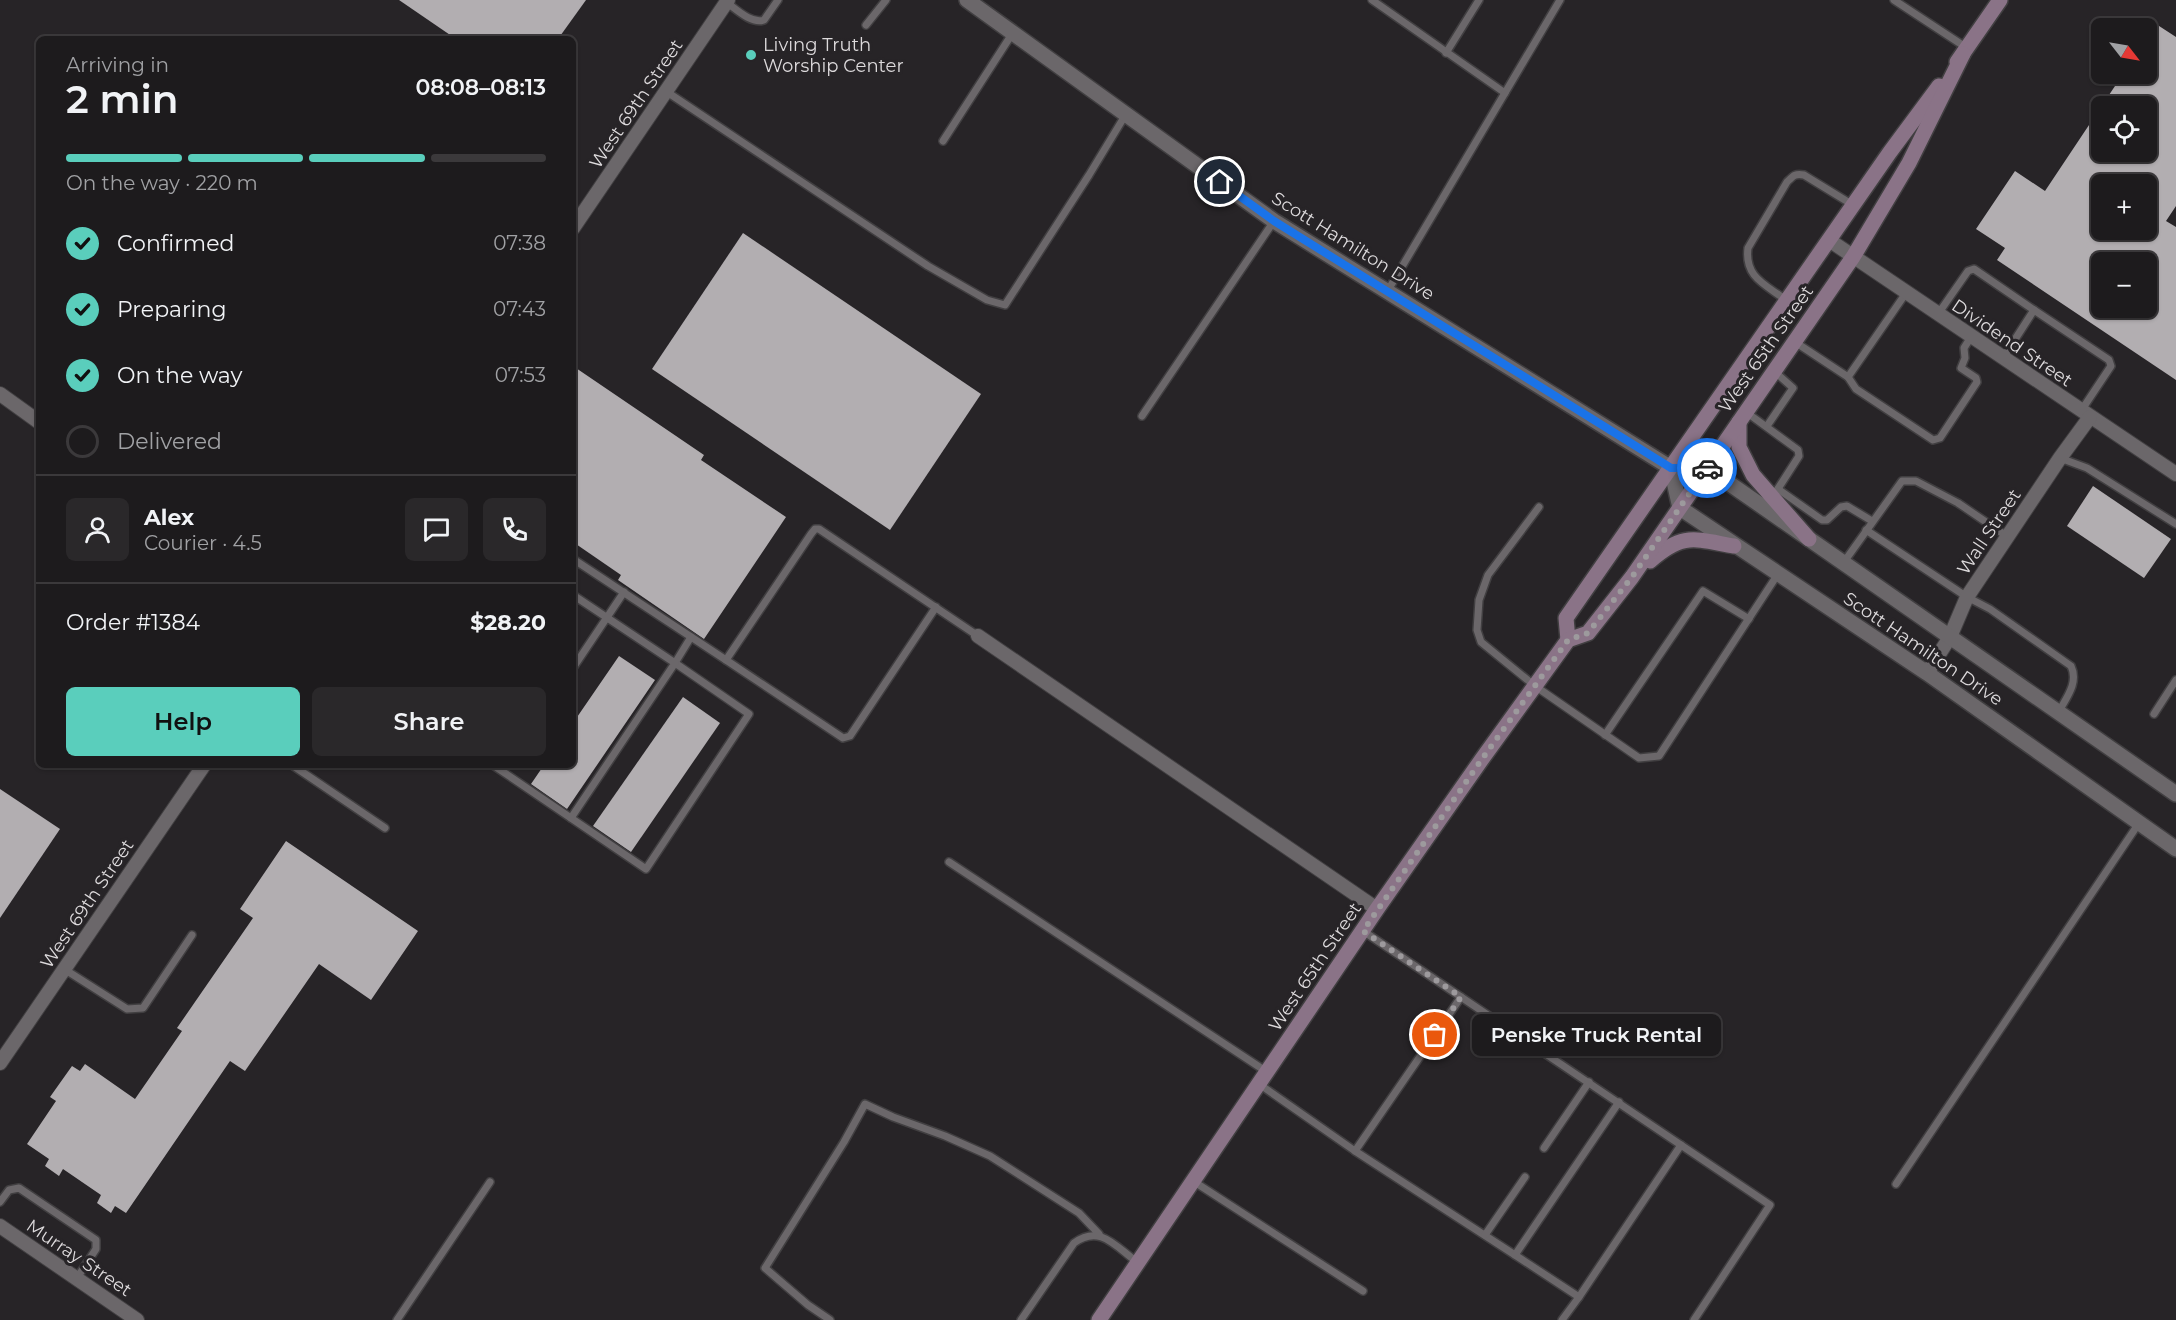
<!DOCTYPE html>
<html lang="en">
<head>
<meta charset="utf-8">
<style>
  :root { --surface:#1d1b1d; --page:#2a282a; --text:#f1f3f6; --muted:#a0a1a4; --line:#3b393b; --accent:#5acebc }
  body { margin:0; font-family:Montserrat,sans-serif; background:var(--page); color:var(--text); height:100vh; display:flex; flex-direction:column; font-size:22px; white-space:nowrap }
  * { box-sizing:border-box; margin:0 }
  p { font-size:20px; color:var(--muted) }
  .icon { flex:none; width:33px; height:33px; fill:none; stroke:currentColor; stroke-width:2; stroke-linecap:round; stroke-linejoin:round }
  .map { position:relative; flex:1; overflow:hidden }
  .panel { position:absolute; left:36px; top:36px; width:540px; height:732px; display:flex; flex-direction:column; background:var(--surface); border-radius:9px; box-shadow:0 2px 4px #0004,0 0 0 2px var(--line) }
  .panel>* { flex:none }
  .needle { width:39px; rotate:121deg }
  .buttons { position:absolute; left:2091px; top:18px; display:grid; gap:12px }
  .buttons a { display:grid; place-items:center; width:66px; height:66px; border-radius:9px; background:var(--surface); box-shadow:0 2px 4px #0004,0 0 0 2px var(--line); font-size:30px }
  .pin { position:absolute; display:grid; place-items:center; width:51px; height:51px; color:#fff; margin:-26px; border:3px solid #fff; border-radius:50%; box-shadow:0 2px 6px #0007 }
  .courier { position:absolute; display:grid; place-items:center; width:60px; height:60px; margin:-30px; border:4px solid #1a73e8; border-radius:50%; background:#fff; color:#222; box-shadow:0 2px 8px #0007 }
  .bubble { position:absolute; height:42px; border-radius:9px; background:var(--surface); box-shadow:0 2px 4px #0004,0 0 0 2px var(--line); font-size:20px; font-weight:600; line-height:42px; text-align:center }
  .head em { font-style:normal; font-weight:600 }
  .head div { display:flex; flex-direction:column-reverse }
  .head { display:flex; align-items:center; justify-content:space-between; height:102px; padding:0 30px }
  h1 { font-size:39px; font-weight:600; line-height:45px }
  .bar { display:grid; grid-template-columns:repeat(4,1fr); gap:9px 6px; align-content:center; height:72px; padding:0 30px }
  .bar i { height:8px; border-radius:4px; background:var(--line) }
  .bar .active { background:var(--accent) }
  .bar p { grid-column:span 4 }
  .line { display:flex; align-items:center; gap:15px; padding:0 30px; border-top:2px solid var(--line) }
  .line div { flex:1 }
  .round { display:grid; place-items:center; flex:none; width:63px; height:63px; border-radius:9px; background:var(--page) }
  ol { padding:0 30px; list-style:none }
  li { display:flex; align-items:center; gap:18px; height:66px }
  li p { margin-inline-start:auto }
  li .icon { padding:6px; border-radius:50%; background:var(--accent); color:#111; stroke-width:4 }
  li:last-child { color:var(--muted) }
  li i { width:33px; height:33px; border:3px solid var(--line); border-radius:50% }
  .action { display:flex; gap:12px; margin-top:auto; padding:12px 30px }
  .action a { flex:1; height:69px; border-radius:9px; background:var(--accent); color:#111; font-size:24px; font-weight:600; line-height:69px; text-align:center }
  .action a+a { background:var(--page); color:var(--text) }
  .map>svg:first-child { display:block }
  .building { fill:#b2aeb1; fill-rule:evenodd }
  .lines { fill:none; stroke-linecap:round; stroke-linejoin:round }
  .service-casing { stroke:#413f41; stroke-width:10 }
  .minor-casing { stroke:#413f41; stroke-width:16 }
  .tertiary-casing { stroke:#413f41; stroke-width:18 }
  .secondary-casing { stroke:#413f41; stroke-width:18 }
  .service { stroke:#6b676a; stroke-width:7 }
  .minor { stroke:#6b676a; stroke-width:14 }
  .tertiary { stroke:#6b676a; stroke-width:15 }
  .secondary { stroke:#8a7387; stroke-width:15 }
  .done { stroke:#9d9a9d; stroke-width:6; stroke-dasharray:0 10.8 }
  .route { stroke:#1a73e8; stroke-width:8 }
  .poi-dot { fill:#5acebc; stroke:#272427; stroke-width:2 }
  .labels { text-anchor:middle; stroke-width:6; stroke-linejoin:round; paint-order:stroke }
  .poi-label { font-size:18px; fill:#dddadc; stroke:#272427; text-anchor:start }
  .street-label { font-size:18px; fill:#dddadc; stroke:#272427 }
</style>
</head>
<body>
<div class="map">
<svg width="2176" height="1320" viewBox="0 0 2176 1320">
  <rect width="100%" height="100%" fill="#272427"/>
  <!-- building -->
  <g class="building">
    <polygon points="399,0 586,0 558,39 456,39"/>
    <path d="M 2156,24 L 2176,37 L 2176,206 L 2166,221 L 2176,227 L 2176,380 L 1997,260 L 2005,248 L 1976,229 L 2015,171 L 2045,191 L 2123,74 L 2146,74 L 2146,38 ZM 2102,106 L 2146,106 L 2146,152 L 2102,152 ZM 2102,184 L 2146,184 L 2146,230 L 2102,230 ZM 2102,262 L 2146,262 L 2146,308 L 2102,308 Z"/>
    <polygon points="743,233 981,394 890,530 652,369"/>
    <polygon points="573,366 704,455 701,460 786,517 704,639 618,580 621,575 573,542"/>
    <polygon points="2093,486 2171,539 2144,578 2067,526"/>
    <polygon points="619,656 655,680 567,809 531,784 544,765 573,765 573,723"/>
    <polygon points="683,697 720,723 631,852 593,826"/>
    <polygon points="0,789 60,829 0,918"/>
    <polygon points="286,841 418,931 371,1000 319,964 245,1071 230,1061 126,1213 115,1206 111,1213 97,1203 101,1195 63,1169 59,1176 45,1166 49,1159 27,1144 56,1101 50,1097 72,1066 80,1071 85,1064 135,1099 182,1031 177,1028 253,918 240,909"/>
  </g>
  <g class="lines">
    <!-- service casing -->
    <g class="service-casing">
      <g id="service">
        <polyline points="1372,0 1505,93"/>
        <polyline points="1894,0 1967,48"/>
        <path d="M 726,2 C 737,10 751,24 764,20 L 778,0"/>
        <polyline points="866,25 886,0"/>
        <polyline points="1446,53 1479,0"/>
        <polyline points="667,92 928,266 987,300 1005,305 1089,175 1126,114"/>
        <polyline points="943,141 1012,34"/>
        <polyline points="1387,292 1560,0"/>
        <path d="M 1787,301 C 1767,285 1744,278 1748,248 L 1787,182 C 1793,176 1795,173 1804,175 L 1853,205"/>
        <polyline points="1938,314 1968,271 1974,269 2034,310"/>
        <polyline points="1795,342 1848,377 1856,389 1933,440 1940,438 1977,382 1976,378 1961,368 1965,358 1964,348 1971,337"/>
        <polyline points="2003,358 2034,310 2109,360 2111,366 2081,411"/>
        <polyline points="1848,377 1906,293"/>
        <polyline points="1746,412 1798,450 1799,456 1772,498"/>
        <polyline points="1142,416 1274,221"/>
        <polyline points="1767,426 1793,388 1774,371"/>
        <polyline points="2060,458 2087,468 2176,524"/>
        <polyline points="1778,489 1822,520 1827,520 1841,507 1847,506 1872,521"/>
        <polyline points="1539,507 1488,575 1479,600 1477,630 1481,642 1535,686 1639,758 1659,756 1778,574"/>
        <path d="M 1866,530 L 1967,597 L 1990,609 L 2071,666 C 2079,683 2066,698 2058,713"/>
        <polyline points="573,559 726,660"/>
        <polyline points="1844,562 1902,481 1916,481 1958,503 2008,537"/>
        <polyline points="936,607 850,736 843,738 726,660 811,534 815,529 819,529 978,636"/>
        <polyline points="573,668 624,592"/>
        <polyline points="2154,714 2176,680"/>
        <polyline points="1605,735 1703,591 1749,619"/>
        <polyline points="292,765 385,828"/>
        <polyline points="493,765 646,869 749,714 675,663 691,637"/>
        <polyline points="571,818 675,663 573,595"/>
        <polyline points="949,862 1267,1072"/>
        <polyline points="1363,931 1770,1205 1694,1320"/>
        <polyline points="64,969 127,1009 143,1008 192,935"/>
        <polyline points="1259,1084 1355,1151 1515,1255"/>
        <polyline points="1544,1148 1589,1082"/>
        <polyline points="1355,1151 1461,997"/>
        <polyline points="1193,1181 1363,1291"/>
        <polyline points="1896,1184 2139,823"/>
        <polyline points="0,1202 9,1190 19,1188 96,1240 96,1249 77,1278"/>
        <polyline points="1485,1235 1525,1177"/>
        <polyline points="1579,1297 1681,1145"/>
        <polyline points="397,1320 490,1182"/>
        <polyline points="830,1320 808,1305 765,1268 844,1142 865,1104 893,1117 945,1136 990,1156 1079,1213 1099,1234"/>
        <path d="M 1021,1320 L 1074,1243 C 1100,1224 1115,1246 1137,1262"/>
        <polyline points="1562,1320 1579,1297 1515,1255 1619,1102"/>
      </g>
    </g>
    <!-- minor casing -->
    <g class="minor-casing">
      <g id="minor">
        <polyline points="573,228 728,0"/>
        <polyline points="1829,240 2176,474"/>
        <polyline points="0,394 39,422"/>
        <polyline points="978,636 1377,909"/>
        <polyline points="1927,673 1950,637 1967,597 2060,458 2090,417"/>
        <polyline points="0,1063 204,765"/>
        <polyline points="0,1226 137,1320"/>
      </g>
    </g>
    <!-- tertiary casing -->
    <g class="tertiary-casing">
      <g id="tertiary">
        <polyline points="967,0 1274,221 1671,468 1707,468 2176,794"/>
        <polyline points="1671,468 1680,508 1927,673 2176,849"/>
      </g>
    </g>
    <!-- secondary casing -->
    <g class="secondary-casing">
      <g id="secondary">
        <polyline points="1957,62 2000,0"/>
        <polyline points="1739,422 1739,447 1753,475 1809,539"/>
        <path d="M 1650,561 C 1683,532 1694,539 1734,546"/>
        <polyline points="1568,640 1566,618 1890,152 1939,86"/>
        <polyline points="1099,1320 1377,909 1482,759 1568,640 1588,633 1632,577 1853,257 1909,163 1963,54"/>
      </g>
    </g>
    <!-- service -->
    <use href="#service" class="service"/>
    <!-- minor -->
    <use href="#minor" class="minor"/>
    <!-- tertiary -->
    <use href="#tertiary" class="tertiary"/>
    <!-- secondary -->
    <use href="#secondary" class="secondary"/>
  </g>
  <g class="lines">
    <!-- done -->
    <polyline class="done" points="1435,1035 1461,997 1363,931 1482,759 1568,640 1588,633 1632,577 1707,468"/>
    <!-- route -->
    <polyline class="route" points="1220,182 1274,221 1671,468 1707,468"/>
  </g>
  <!-- markers -->
  <circle class="poi-dot" cx="751" cy="55" r="6"/>
  <g class="labels">
    <!-- poi labels -->
    <g class="poi-label">
      <text x="763" y="51">Living Truth<tspan x="763" dy="21">Worship Center</tspan></text>
    </g>
    <!-- street labels -->
    <g class="street-label">
      <text transform="translate(636 104) rotate(-56)" y="6">West 69th Street</text>
      <text transform="translate(1353 246) rotate(32)" y="6">Scott Hamilton Drive</text>
      <text transform="translate(2012 343) rotate(34)" y="6">Dividend Street</text>
      <text transform="translate(1766 349) rotate(-55)" y="6">West 65th Street</text>
      <text transform="translate(1989 532) rotate(-56)" y="6">Wall Street</text>
      <text transform="translate(1923 649) rotate(34)" y="6">Scott Hamilton Drive</text>
      <text transform="translate(87 904) rotate(-56)" y="6">West 69th Street</text>
      <text transform="translate(1315 967) rotate(-56)" y="6">West 65th Street</text>
      <text transform="translate(79 1258) rotate(34)" y="6">Murray Street</text>
    </g>
  </g>
</svg>
<div class="buttons">
<a><svg class="needle" viewBox="-14 -14 28 28"><path d="M0-13l5 13h-10z" fill="#e53935"/><path d="M0 13l5-13h-10z" fill="#a0a1a4"/></svg></a>
<a><svg class="icon" aria-label="locate" viewBox="0 0 24 24"><circle cx="12" cy="12" r="6"/><path d="M12 2v4M12 18v4M2 12h4M18 12h4"/></svg></a>
<a>+</a>
<a>−</a>
</div>
<div class="pin" style="left:1435px;top:1035px;background:#ea580c"><svg class="icon" aria-label="bag" viewBox="0 0 24 24"><path d="M5 8h14l-1 12H6zM9 8a3 3 0 0 1 6 0"/></svg></div>
<div class="pin" style="left:1220px;top:182px;background:#1f2937"><svg class="icon" aria-label="home" viewBox="0 0 24 24"><path d="M3 11l9-7 9 7M6 9v11h12V9"/></svg></div>
<div class="courier" style="left:1707px;top:468px"><svg class="icon" aria-label="car" viewBox="0 0 24 24"><path d="M5 17H2v-5l4-1 3-4h7l3 4 3 1v5h-3M9 17h6M6 11h13"/><circle cx="7" cy="17" r="2"/><circle cx="17" cy="17" r="2"/></svg></div>
<div class="bubble" style="left:1472px;top:1014px;width:249px">Penske Truck Rental</div>
<section class="panel">
<div class="head"><div><h1>2 min</h1><p>Arriving in</p></div><em>08:08–08:13</em></div>
<div class="bar"><i class="active"></i><i class="active"></i><i class="active"></i><i></i><p>On the way · 220 m</p></div>
<ol>
<li><svg class="icon" aria-label="check" viewBox="0 0 24 24"><path d="M5 12l5 5 9-10"/></svg>Confirmed<p>07:38</p></li>
<li><svg class="icon" aria-label="check" viewBox="0 0 24 24"><path d="M5 12l5 5 9-10"/></svg>Preparing<p>07:43</p></li>
<li><svg class="icon" aria-label="check" viewBox="0 0 24 24"><path d="M5 12l5 5 9-10"/></svg>On the way<p>07:53</p></li>
<li><i></i>Delivered</li>
</ol>
<div class="line" style="height:108px"><a class="round"><svg class="icon" aria-label="person" viewBox="0 0 24 24"><circle cx="12" cy="8" r="4"/><path d="M4 21q1-7 8-7t8 7"/></svg></a><div><b>Alex</b><p>Courier · 4.5</p></div><a class="round"><svg class="icon" aria-label="chat" viewBox="0 0 24 24"><path d="M4 5h16v11H9l-5 4z"/></svg></a><a class="round"><svg class="icon" aria-label="phone" viewBox="0 0 24 24"><path d="M5 4h4l2 5-3 2q2 4 5 5l2-3 5 2v4C11 20 4 13 5 4z"/></svg></a></div>
<div class="line" style="height:78px"><div>Order #1384</div><b>$28.20</b></div>
<div class="action"><a>Help</a><a>Share</a></div>
</section>
</div>
</body>
</html>
